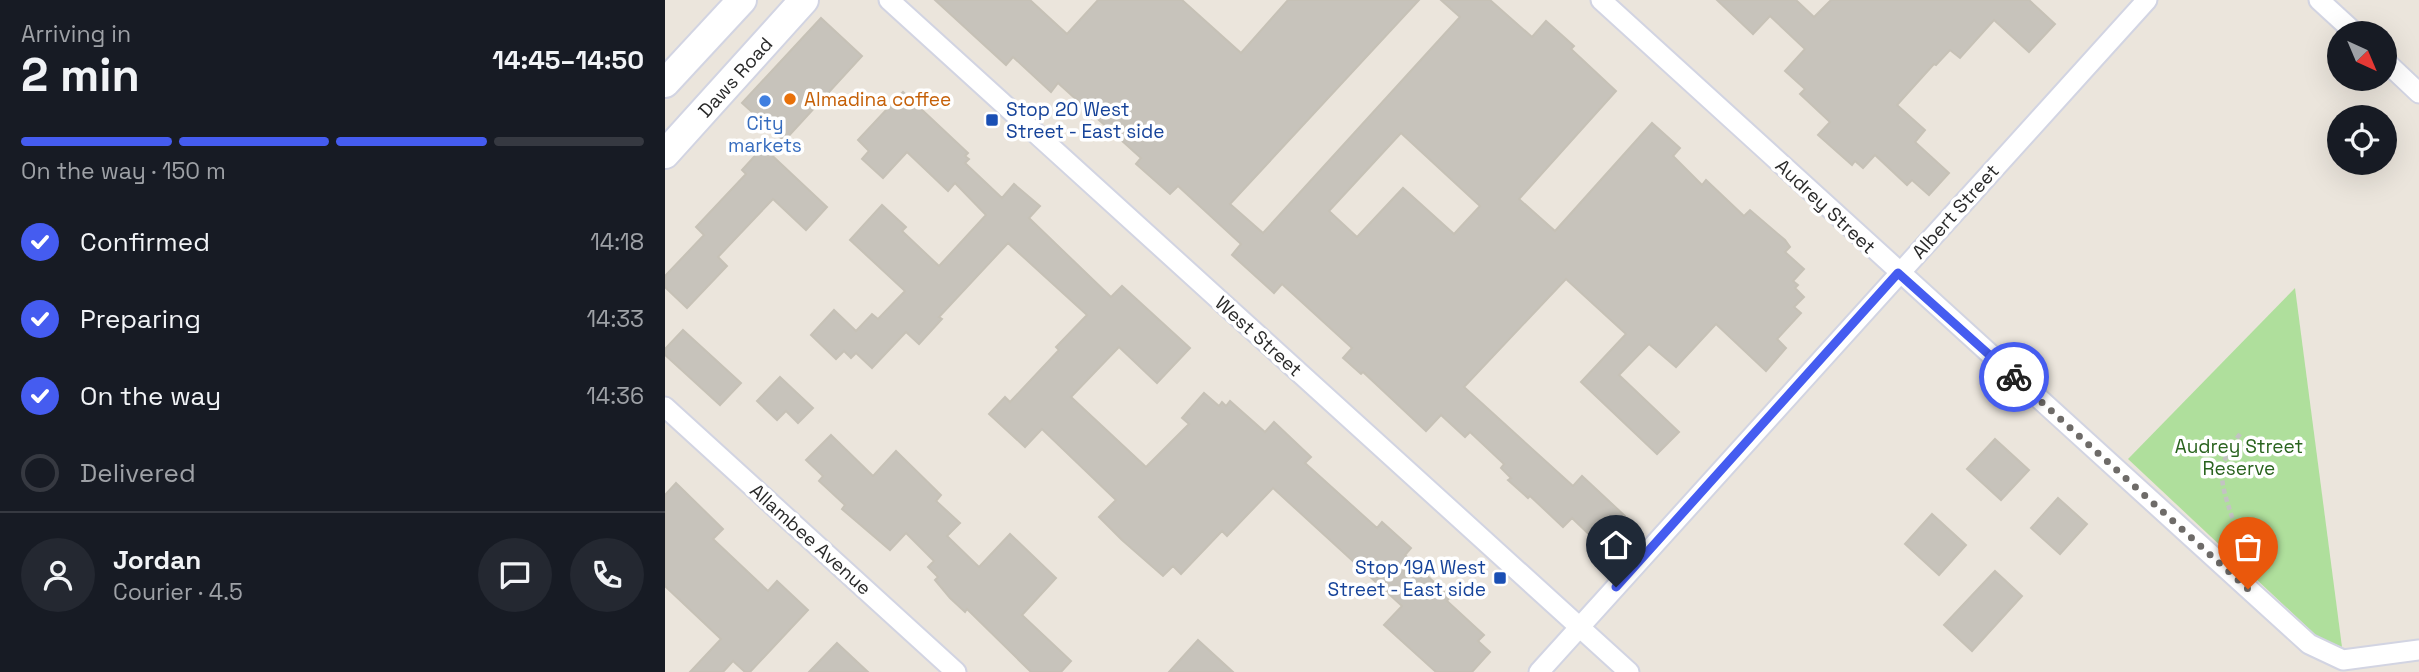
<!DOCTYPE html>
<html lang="en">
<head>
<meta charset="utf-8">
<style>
  :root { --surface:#171b24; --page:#242831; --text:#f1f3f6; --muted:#9ea1a6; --line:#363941; --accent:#455cf0 }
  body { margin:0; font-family:"Space Grotesk",sans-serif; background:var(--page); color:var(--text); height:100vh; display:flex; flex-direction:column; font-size:26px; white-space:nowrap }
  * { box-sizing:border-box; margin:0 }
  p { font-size:23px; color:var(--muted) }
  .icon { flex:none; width:38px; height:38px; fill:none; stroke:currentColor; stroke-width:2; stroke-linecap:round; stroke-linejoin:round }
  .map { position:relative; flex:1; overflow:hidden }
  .side { display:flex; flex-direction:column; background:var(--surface); width:665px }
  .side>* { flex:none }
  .needle { width:46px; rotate:136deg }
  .tools { position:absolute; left:1662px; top:21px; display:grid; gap:14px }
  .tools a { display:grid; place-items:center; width:70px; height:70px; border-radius:50%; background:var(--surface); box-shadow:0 7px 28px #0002; font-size:35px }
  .pin { position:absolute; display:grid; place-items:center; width:60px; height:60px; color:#fff; margin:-72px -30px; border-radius:50% 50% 50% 0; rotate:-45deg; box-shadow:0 0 7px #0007 }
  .pin .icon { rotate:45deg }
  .courier { position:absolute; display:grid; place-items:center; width:70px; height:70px; margin:-35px; border:5px solid #455cf0; border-radius:50%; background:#fff; color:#222; box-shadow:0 2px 9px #0007 }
  .overview em { font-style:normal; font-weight:700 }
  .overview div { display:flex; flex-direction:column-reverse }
  .overview { display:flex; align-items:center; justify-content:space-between; height:119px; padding:0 21px }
  h1 { font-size:46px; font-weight:700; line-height:52px }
  .bar { display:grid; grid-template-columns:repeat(4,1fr); gap:10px 7px; align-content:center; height:84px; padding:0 21px }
  .bar i { height:9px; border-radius:5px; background:var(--line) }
  .bar .current { background:var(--accent) }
  .bar p { grid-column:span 4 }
  .line { display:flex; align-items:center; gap:18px; padding:0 21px; border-top:2px solid var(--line) }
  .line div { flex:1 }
  .round { display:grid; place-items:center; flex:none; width:74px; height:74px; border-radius:37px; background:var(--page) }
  ol { padding:0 21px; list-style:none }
  li { display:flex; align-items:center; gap:21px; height:77px }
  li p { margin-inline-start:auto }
  li .icon { padding:7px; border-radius:50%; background:var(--accent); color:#fff; stroke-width:4 }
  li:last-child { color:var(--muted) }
  li i { width:38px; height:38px; border:4px solid var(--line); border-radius:50% }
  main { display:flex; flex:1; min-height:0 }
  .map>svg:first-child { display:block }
  .green { fill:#afdf9c }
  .building { fill:#c7c3bb; stroke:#c6c1b6; stroke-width:2; fill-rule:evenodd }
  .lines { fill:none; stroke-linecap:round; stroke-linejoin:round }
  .street-casing { stroke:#d2d4e2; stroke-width:23 }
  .secondary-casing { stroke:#d2d4e2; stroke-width:32 }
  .path { stroke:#c3c3c3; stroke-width:4.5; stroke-dasharray:5 3.5; stroke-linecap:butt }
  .street { stroke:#fff; stroke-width:19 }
  .secondary { stroke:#fff; stroke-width:28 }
  .done { stroke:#6e6b68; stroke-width:7; stroke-dasharray:0 12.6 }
  .route { stroke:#455cf0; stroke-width:9 }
  .food-dot { fill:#e8710a; stroke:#fff; stroke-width:2.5 }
  .shop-dot { fill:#3f7fe0; stroke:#fff; stroke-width:2.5 }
  .transit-dot { fill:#1a4fb4; stroke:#fff; stroke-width:2.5 }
  .labels { text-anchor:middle; stroke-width:7; stroke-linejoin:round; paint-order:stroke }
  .street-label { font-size:19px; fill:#2a2a2a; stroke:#fff }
  .food-label { font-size:19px; fill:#c56008; stroke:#fff; text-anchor:start }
  .transit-label { font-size:19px; fill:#164399; stroke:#fff; text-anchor:start }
  .shop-label { font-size:19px; fill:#366cbe; stroke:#fff }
  .park-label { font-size:19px; fill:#29631e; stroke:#fff }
</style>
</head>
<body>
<main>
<section class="side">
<div class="overview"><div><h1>2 min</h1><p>Arriving in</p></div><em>14:45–14:50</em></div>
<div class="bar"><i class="current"></i><i class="current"></i><i class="current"></i><i></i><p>On the way · 150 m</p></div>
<ol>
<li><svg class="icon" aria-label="check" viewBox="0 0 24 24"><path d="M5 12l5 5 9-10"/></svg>Confirmed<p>14:18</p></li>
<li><svg class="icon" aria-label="check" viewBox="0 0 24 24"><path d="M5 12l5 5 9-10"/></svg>Preparing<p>14:33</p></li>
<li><svg class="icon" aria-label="check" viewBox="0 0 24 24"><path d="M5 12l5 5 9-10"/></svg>On the way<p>14:36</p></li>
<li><i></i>Delivered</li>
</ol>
<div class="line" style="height:126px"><a class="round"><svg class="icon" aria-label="person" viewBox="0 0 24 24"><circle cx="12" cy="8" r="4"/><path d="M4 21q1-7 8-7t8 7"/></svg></a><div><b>Jordan</b><p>Courier · 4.5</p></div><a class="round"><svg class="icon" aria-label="chat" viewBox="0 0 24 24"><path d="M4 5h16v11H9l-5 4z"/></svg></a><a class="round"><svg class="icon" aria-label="phone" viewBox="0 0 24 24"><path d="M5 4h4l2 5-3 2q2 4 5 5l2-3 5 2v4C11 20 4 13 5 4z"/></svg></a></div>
</section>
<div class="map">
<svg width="1754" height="672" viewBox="0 0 1754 672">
  <rect width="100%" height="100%" fill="#ebe5dc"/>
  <!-- green -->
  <polygon class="green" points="1630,288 1677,647 1653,637 1463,459"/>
  <!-- building -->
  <g class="building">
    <path d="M 270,0 L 365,0 L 402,34 L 433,0 L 517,0 L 576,53 L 623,0 L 754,0 L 565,204 L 598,233 L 795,17 L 776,0 L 825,0 L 867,37 L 881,21 L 909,46 L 906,49 L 951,91 L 854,199 L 890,231 L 987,123 L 1015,148 L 1008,156 L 1037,185 L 1041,180 L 1079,216 L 1085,210 L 1120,240 L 1125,247 L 1120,252 L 1139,269 L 1128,281 L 1133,285 L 1130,288 L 1139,297 L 1129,307 L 1136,313 L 1112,339 L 1121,348 L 1101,371 L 1051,324 L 1011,367 L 984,344 L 954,375 L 1014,432 L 992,454 L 916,382 L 961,334 L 901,279 L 799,387 L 908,486 L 917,476 L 960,516 L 937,541 L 934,538 L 931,541 L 907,518 L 898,527 L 865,496 L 863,498 L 843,480 L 846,478 L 836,468 L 839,464 L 805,432 L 800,437 L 776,415 L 761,431 L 698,372 L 696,374 L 678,358 L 687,348 L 617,284 L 609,293 L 567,255 L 576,244 L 513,186 L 505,194 L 471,164 L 476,158 L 393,83 L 386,92 L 348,57 L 341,65 ZM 736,133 L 815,206 L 789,234 L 738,188 L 692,237 L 664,211 Z"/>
    <polygon points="1052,0 1131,0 1149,17 1166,0 1364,0 1390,24 1364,52 1329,20 1295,58 1285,50 1271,65 1269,64 1232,105 1260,130 1250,142 1284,173 1264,195 1247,180 1242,185 1210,155 1198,168 1190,161 1187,165 1153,135 1165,122 1135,94 1140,89 1120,71 1140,49 1105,16 1088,34"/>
    <polygon points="156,18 197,56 119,141 77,103"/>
    <polygon points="238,92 303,153 300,156 304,159 300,163 337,198 349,184 375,206 364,218 446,297 457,286 525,348 492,383 454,347 406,397 481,467 524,424 517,418 539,393 554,406 557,402 561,406 565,401 600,432 609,422 646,457 640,463 712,528 717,522 746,548 740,555 785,597 782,601 819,635 813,641 825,652 807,672 771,672 719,625 737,606 608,488 562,536 557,531 516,574 508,566 498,576 457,540 434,517 451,500 377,429 360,447 324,414 340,397 345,402 394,350 391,347 422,315 343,243 274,317 277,319 254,344 241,332 207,368 191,353 186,358 179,351 171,359 146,335 169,310 191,331 207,314 213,319 240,291 185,240 217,205 241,227 237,231 274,266 321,215 290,183 283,191 242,152 218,178 197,159 204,151 193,140"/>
    <polygon points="98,147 162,207 141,230 108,199 53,257 62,266 22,308 0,287 0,276 39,235 31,227 81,174 77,170"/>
    <polygon points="18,330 76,383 55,405 0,355 0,349"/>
    <polygon points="115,377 148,408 133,423 121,411 112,420 92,401"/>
    <polygon points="166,435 208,476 231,451 276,495 271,501 295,523 282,536 314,567 345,534 391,578 357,615 406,661 396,672 366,672 302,609 300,612 285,598 270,580 273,577 263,567 269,561 241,533 225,550 177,509 180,505 154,481 158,476 141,460"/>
    <polygon points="1330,439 1364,470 1336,500 1302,469"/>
    <polygon points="11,483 58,529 48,539 103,591 112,581 143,610 85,672 80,672 68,661 58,672 25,672 56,639 0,586 0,495"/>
    <polygon points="1393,498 1422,524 1395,554 1366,528"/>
    <polygon points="1267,514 1301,545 1274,575 1240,544"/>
    <polygon points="1330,571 1357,596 1307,651 1279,625"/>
    <polygon points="533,640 568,672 504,672"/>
    <polygon points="172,643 203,672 144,672"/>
  </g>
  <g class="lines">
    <!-- street casing -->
    <g class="street-casing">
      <g id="street">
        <polyline points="224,0 964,672"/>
        <polyline points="936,0 1644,644 1678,660 1754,650"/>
        <polyline points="1654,0 1690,33"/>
        <polyline points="1720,61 1754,93"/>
        <polyline points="0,407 291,672"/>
        <polyline points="874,672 1482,0"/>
      </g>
    </g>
    <!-- secondary casing -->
    <g class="secondary-casing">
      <g id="secondary">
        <polyline points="0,83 77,0"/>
        <polyline points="0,154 139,0"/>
      </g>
    </g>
    <!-- path -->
    <path class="path" d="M 1575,434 C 1550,467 1555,480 1567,517 C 1571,528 1572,540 1575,551"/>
    <!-- street -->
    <use href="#street" class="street"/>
    <!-- secondary -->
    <use href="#secondary" class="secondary"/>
  </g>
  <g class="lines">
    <!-- done -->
    <polyline class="done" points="1349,377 1583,589"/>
    <!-- route -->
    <polyline class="route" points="951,587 1233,273 1349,377"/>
  </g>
  <!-- markers -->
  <circle class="food-dot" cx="125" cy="99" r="7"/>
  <circle class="shop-dot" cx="100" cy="101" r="7"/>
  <g class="transit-dot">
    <rect x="320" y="113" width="14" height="14" rx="3.5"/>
    <rect x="828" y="571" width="14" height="14" rx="3.5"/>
  </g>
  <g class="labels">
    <!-- street labels -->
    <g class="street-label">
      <text transform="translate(70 77) rotate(-48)" y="7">Daws Road</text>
      <text transform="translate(1161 206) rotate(43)" y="7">Audrey Street</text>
      <text transform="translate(1290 211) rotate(-48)" y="7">Albert Street</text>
      <text transform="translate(594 336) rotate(42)" y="7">West Street</text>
      <text transform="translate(146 539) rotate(42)" y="7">Allambee Avenue</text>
    </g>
    <!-- food labels -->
    <g class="food-label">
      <text x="139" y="106">Almadina coffee</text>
    </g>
    <!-- transit labels -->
    <g class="transit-label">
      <text x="341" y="116">Stop 20 West<tspan x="341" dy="22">Street - East side</tspan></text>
      <text x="821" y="574" text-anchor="end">Stop 19A West<tspan x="821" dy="22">Street - East side</tspan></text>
    </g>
    <!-- shop labels -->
    <g class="shop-label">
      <text x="100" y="130">City<tspan x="100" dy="22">markets</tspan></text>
    </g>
    <!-- park labels -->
    <g class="park-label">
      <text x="1574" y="453">Audrey Street<tspan x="1574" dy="22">Reserve</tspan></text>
    </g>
  </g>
</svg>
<div class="tools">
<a><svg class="needle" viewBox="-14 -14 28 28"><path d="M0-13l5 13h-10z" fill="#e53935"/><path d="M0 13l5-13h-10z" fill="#9ea1a6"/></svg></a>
<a><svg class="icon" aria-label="locate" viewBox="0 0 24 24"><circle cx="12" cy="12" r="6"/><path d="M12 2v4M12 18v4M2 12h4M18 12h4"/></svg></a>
</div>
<div class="pin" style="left:1583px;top:589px;background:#ea580c"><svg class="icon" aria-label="bag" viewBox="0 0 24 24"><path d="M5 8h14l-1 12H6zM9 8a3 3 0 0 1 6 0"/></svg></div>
<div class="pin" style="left:951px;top:587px;background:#1f2937"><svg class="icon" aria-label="home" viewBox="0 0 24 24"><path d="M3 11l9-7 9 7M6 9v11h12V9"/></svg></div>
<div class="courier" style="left:1349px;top:377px"><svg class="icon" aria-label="bike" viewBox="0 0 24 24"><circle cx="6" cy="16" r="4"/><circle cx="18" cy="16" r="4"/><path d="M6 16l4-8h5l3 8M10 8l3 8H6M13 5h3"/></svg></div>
</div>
</main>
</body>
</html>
